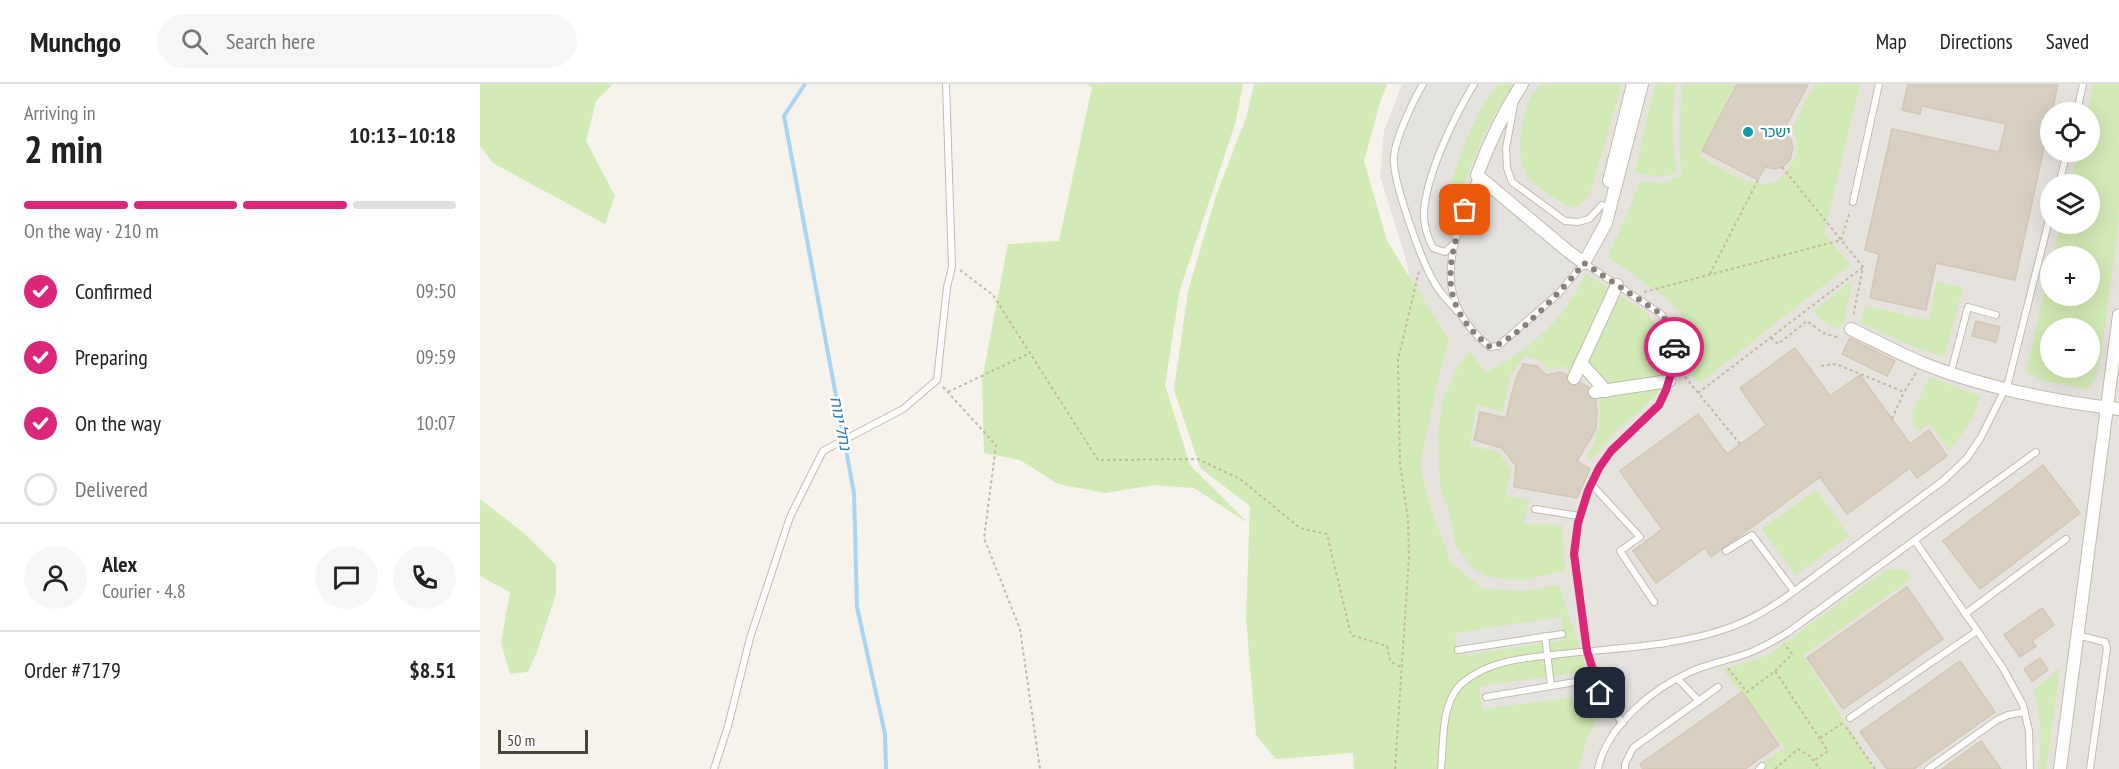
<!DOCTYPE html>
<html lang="en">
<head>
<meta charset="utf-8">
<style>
  :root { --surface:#fff; --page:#f6f6f6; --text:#222; --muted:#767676; --line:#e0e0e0; --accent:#db2777 }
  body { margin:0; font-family:"PT Sans Narrow","Noto Sans Hebrew",sans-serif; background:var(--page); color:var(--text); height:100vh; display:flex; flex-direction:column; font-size:22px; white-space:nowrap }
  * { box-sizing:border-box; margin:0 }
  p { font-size:20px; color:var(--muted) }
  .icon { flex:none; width:33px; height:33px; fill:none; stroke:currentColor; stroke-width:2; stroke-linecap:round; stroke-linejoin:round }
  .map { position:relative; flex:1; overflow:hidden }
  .details { display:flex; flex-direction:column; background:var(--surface); width:480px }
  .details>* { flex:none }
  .controls { position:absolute; left:1560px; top:18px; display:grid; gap:12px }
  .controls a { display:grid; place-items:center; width:60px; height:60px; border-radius:50%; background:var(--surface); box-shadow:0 6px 24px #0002; font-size:30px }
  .scale { position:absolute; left:18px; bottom:15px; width:90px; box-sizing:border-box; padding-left:6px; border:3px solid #4b4439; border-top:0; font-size:16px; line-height:21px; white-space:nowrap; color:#4b4439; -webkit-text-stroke:4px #fff; paint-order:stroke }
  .pin { position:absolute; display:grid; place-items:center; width:51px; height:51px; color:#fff; margin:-26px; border-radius:12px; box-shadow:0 3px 9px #0006 }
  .courier { position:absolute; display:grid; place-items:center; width:60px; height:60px; margin:-30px; border:4px solid #db2777; border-radius:50%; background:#fff; color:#222; box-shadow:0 2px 8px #0007 }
  .summary em { font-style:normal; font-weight:600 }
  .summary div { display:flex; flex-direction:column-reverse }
  .summary { display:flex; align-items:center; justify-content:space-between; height:102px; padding:0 24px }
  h1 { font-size:39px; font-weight:600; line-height:45px }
  .bar { display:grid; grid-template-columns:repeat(4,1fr); gap:9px 6px; align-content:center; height:72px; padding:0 24px }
  .bar i { height:8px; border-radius:4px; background:var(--line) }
  .bar .current { background:var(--accent) }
  .bar p { grid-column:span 4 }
  .line { display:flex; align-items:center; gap:15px; padding:0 24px; border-top:2px solid var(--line) }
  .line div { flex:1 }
  .round { display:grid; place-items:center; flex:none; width:63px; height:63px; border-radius:32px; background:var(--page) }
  ol { padding:0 24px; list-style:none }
  li { display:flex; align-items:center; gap:18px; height:66px }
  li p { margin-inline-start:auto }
  li .icon { padding:6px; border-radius:50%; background:var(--accent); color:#fff; stroke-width:4 }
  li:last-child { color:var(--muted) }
  li i { width:33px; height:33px; border:3px solid var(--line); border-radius:50% }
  header { display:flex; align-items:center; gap:36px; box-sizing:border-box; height:84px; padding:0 30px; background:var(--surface); border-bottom:2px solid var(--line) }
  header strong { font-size:28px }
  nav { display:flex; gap:33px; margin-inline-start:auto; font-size:21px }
  .search { width:420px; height:54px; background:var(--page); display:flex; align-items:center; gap:15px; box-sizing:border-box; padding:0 21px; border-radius:33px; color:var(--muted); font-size:22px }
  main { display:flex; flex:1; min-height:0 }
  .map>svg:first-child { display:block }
  .industrial { fill:#e6e2dd; fill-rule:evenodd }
  .green { fill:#d2eab5; fill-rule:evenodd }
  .parking { fill:#e5e3e0 }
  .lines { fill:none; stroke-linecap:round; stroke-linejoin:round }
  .stream { stroke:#a9d4f2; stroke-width:4 }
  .building { fill:#d8cfc1; stroke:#d3c7b4; stroke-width:1.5 }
  .lane-casing { stroke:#c2bbae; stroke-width:8 }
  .street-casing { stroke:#c2bbae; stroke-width:14 }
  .path { stroke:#c4b79f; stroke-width:2; stroke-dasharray:3 3; stroke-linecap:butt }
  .lane { stroke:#fff; stroke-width:6 }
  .street { stroke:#fff; stroke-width:12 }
  .done { stroke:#878178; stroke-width:6; stroke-dasharray:0 10.8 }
  .route { stroke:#db2777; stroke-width:8 }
  .culture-dot { fill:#0f9aa8; stroke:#fff; stroke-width:2 }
  .labels { text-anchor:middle; stroke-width:5; stroke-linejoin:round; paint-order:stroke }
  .culture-label { font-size:15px; fill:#0d838f; stroke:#fff; text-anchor:start }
  .water-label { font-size:16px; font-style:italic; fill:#2e7ab2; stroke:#fff }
</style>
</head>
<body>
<header>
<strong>Munchgo</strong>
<div class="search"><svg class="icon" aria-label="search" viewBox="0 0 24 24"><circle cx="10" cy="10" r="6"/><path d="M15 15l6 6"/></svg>Search here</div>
<nav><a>Map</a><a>Directions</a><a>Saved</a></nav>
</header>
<main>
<section class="details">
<div class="summary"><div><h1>2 min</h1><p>Arriving in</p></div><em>10:13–10:18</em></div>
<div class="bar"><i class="current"></i><i class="current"></i><i class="current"></i><i></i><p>On the way · 210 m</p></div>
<ol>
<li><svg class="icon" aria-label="check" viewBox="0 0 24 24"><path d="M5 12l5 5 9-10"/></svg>Confirmed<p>09:50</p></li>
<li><svg class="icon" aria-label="check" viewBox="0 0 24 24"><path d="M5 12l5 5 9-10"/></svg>Preparing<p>09:59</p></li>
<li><svg class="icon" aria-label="check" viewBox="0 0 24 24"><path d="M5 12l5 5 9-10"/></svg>On the way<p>10:07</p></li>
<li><i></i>Delivered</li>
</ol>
<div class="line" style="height:108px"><a class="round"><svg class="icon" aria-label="person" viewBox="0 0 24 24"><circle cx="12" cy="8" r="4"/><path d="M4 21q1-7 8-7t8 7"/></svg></a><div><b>Alex</b><p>Courier · 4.8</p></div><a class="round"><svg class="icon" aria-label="chat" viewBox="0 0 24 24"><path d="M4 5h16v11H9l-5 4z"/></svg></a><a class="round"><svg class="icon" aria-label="phone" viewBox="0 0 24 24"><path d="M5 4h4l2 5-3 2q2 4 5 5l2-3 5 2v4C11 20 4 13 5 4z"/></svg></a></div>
<div class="line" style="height:78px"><div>Order #7179</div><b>$8.51</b></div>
</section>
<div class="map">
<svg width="1639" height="685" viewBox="0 0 1639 685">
  <rect width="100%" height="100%" fill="#f6f3ec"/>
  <!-- industrial -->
  <path class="industrial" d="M 922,0 L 1639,0 L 1639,685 L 923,685 L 936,227 L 927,179 L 900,92 L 904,47 ZM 1570,28 L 1610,28 L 1610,68 L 1570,68 ZM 1570,100 L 1610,100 L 1610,140 L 1570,140 ZM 1570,172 L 1610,172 L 1610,212 L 1570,212 ZM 1570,244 L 1610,244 L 1610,284 L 1570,284 Z"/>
  <!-- green -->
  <g class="green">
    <polygon points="0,0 133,0 116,17 106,57 135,112 125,140 13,79 0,62"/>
    <polygon points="607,0 763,0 756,37 700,205 685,301 710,381 768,439 714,404 673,401 626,409 578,400 540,376 504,369 502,296 528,160 579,157 612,3"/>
    <polygon points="774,0 907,0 899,22 884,77 907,157 969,256 956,304 940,381 950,422 971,479 1001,504 1042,507 1079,501 1120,627 1108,653 1098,685 874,685 873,669 796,675 776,651 766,535 770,422 720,384 694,306 708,207 736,112 767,31"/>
    <path d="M 1019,0 L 1034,0 C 1003,42 987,93 969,142 L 965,145 C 959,121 988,50 1000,26 C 1005,17 1013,8 1019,0 Z"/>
    <path d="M 1060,0 L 1142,0 L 1109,113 L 1094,124 C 1081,119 1056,104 1048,93 C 1032,70 1042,19 1060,0 Z"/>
    <path d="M 1175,0 L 1196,0 C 1191,30 1192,60 1197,89 L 1181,93 L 1155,89 Z"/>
    <path d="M 1202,0 L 1255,0 L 1219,72 C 1239,84 1279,112 1301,94 C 1304,91 1307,86 1310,82 C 1321,68 1319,59 1312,44 L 1335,0 L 1380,0 L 1344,150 L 1370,180 L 1220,299 L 1210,290 L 1210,254 L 1202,231 L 1185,213 L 1128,173 L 1161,97 L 1181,99 L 1201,92 L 1199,44 Z"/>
    <path d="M 1611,0 L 1639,0 L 1639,133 L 1621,272 L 1615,295 L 1607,305 L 1563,297 L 1546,288 L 1570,184 L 1570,212 L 1610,212 L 1610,172 L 1573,172 L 1581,140 L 1610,140 L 1610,100 L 1590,100 L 1598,68 L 1610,68 L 1610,28 L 1607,28 L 1612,7 ZM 1570,244 L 1610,244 L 1610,284 L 1570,284 Z"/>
    <path d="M 1106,189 L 1165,228 L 1176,240 L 1186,256 L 1185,281 L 1178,308 L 1160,327 L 1135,347 L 1112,375 L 1106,373 C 1123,347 1121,330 1117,300 L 1082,282 L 1069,286 L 1061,277 L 1044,272 L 1030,292 L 1023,328 L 996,320 L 990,362 L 1018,368 L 1031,386 L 1025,412 L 1050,416 L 1043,440 L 1082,441 L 1085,486 L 1043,497 L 1013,494 L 993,485 L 975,460 L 970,430 L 960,403 L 958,349 L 963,315 L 977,285 L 990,267 L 1005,289 C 1037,273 1066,251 1087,222 C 1094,212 1100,200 1106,189 Z"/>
    <polygon points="1372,197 1364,237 1357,245 1345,239 1333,227"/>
    <polygon points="1457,197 1483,204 1464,273 1436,264 1380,239 1386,222 1449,236"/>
    <path d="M 1449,293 L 1500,312 C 1494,335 1483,349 1469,367 L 1450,340 L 1438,347 L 1431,332 Z"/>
    <polygon points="1336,406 1369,452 1315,491 1282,445"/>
    <polygon points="0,415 45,450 76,481 76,510 56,570 48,588 30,590 21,559 30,508 0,492"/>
    <polygon points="1423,485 1432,494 1323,571 1394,685 1286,685 1281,679 1305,664 1243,586 1286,572 1406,486"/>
    <path d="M 1580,584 L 1566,685 L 1558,685 C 1562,659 1562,632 1553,607 Z"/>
  </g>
  <!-- parking -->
  <g class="parking">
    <polygon points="930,0 1013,0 1002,15 977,68 962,118 960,146 966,152 972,145 995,78 1111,178 1086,216 1045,254 1013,275 1004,278 950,212 933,181 917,130 905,85 907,56"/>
    <polygon points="1081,533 1084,556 978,572 975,549"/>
    <polygon points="1095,589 1098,613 1002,625 999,602"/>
  </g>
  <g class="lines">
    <!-- stream -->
    <polyline class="stream" points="325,0 304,32 374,409 377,523 405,650 406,685"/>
  </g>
  <!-- building -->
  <g class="building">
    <polygon points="1257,0 1328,0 1303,48 1311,56 1313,63 1310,76 1302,83 1295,85 1285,83 1278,96 1222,67"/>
    <polygon points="1428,0 1578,0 1535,196 1456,179 1446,226 1390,214 1399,170 1385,166 1412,45 1519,68 1526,40 1442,22 1440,30 1422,26"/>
    <polygon points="1496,237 1520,243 1516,258 1492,252"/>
    <polygon points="1370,254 1415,277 1407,292 1362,270"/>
    <polygon points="1315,264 1350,312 1380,291 1430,360 1449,346 1467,372 1437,394 1430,384 1367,430 1340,393 1231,473 1225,464 1176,499 1153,467 1182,445 1140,387 1218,330 1247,370 1286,341 1260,304"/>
    <polygon points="1043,280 1057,282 1066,291 1080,288 1094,294 1115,308 1117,328 1116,345 1097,377 1110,385 1097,414 1034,403 1036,382 1022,364 994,356 1000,328 1026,334 1035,297"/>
    <polygon points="1563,381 1600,429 1500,505 1463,457"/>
    <polygon points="1427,503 1463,555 1363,625 1327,574"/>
    <polygon points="1562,524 1574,541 1552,557 1556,562 1540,573 1524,551"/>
    <polygon points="1560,574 1568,586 1552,597 1544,585"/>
    <polygon points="1480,577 1515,628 1434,685 1407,685 1380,648"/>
    <polygon points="1262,608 1299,661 1265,685 1163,685 1160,680"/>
    <polygon points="1501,657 1521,685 1462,685"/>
  </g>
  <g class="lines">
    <!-- lane casing -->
    <g class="lane-casing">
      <g id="lane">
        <path d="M 943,0 C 933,17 916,53 914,72 C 911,94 942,178 954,198 C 960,209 969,218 977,227"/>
        <polyline points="1034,21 1026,64 1027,84 1032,98 1085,137 1098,138 1109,135 1122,121"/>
        <polyline points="1597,28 1603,0"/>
        <path d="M 997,92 C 975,156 945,212 1010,263 L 1018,262 L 1078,210 L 1104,179 L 1181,230 L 1190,243 L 1194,258 L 1194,280 L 1186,306 L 1179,321 L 1131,367 L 1119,384 L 1108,407 L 1098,439 L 1094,470 L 1107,567 L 1126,620 L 1143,639"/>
        <polyline points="1579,100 1587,68"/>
        <polyline points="1373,118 1399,0"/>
        <path d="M 975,159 L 965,168 L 953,164 C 947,152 943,141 944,127 C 947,89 974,33 994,0"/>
        <polyline points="1471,288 1488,223 1516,231"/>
        <polyline points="1111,400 1160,453 1140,467 1174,518"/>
        <polyline points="1055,425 1099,432"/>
        <polyline points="1435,457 1523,584 1543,621 1549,647 1550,685"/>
        <polyline points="1246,467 1272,451 1314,507"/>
        <polyline points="1485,530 1586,455"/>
        <polyline points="1597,551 1625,558 1627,564 1610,685"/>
        <polyline points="1065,552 1071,602"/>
        <polyline points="978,566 1082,550"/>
        <polyline points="1198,595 1219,617"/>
        <polyline points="1006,613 1095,598"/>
        <polyline points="1370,634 1497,547"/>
        <polyline points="234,685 248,642 270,554 310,433 343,367 423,325 457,296 467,203 472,183 466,0"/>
        <path d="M 961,685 C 964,657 960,614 986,596 C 1014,575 1048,574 1081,570 C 1134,564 1201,562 1251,543 C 1287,530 1317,505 1347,483 C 1386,454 1425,425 1464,396 L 1487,374 L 1501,353 L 1528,299 L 1570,132"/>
        <path d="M 1118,685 C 1127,642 1172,605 1210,588 C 1230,579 1251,576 1271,568 C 1284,563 1295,556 1307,549 L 1556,368"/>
        <polyline points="1145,685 1145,680 1153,664 1238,603"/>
        <polyline points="1279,685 1282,682"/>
        <polyline points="1448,685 1517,636 1528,631 1545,628"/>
      </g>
    </g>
    <!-- street casing -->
    <g class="street-casing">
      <g id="street">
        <path d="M 1042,0 C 1023,29 1009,59 997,91 L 1089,168 L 1104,179"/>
        <polyline points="1129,97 1153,0"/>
        <polyline points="1104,179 1126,139 1162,0"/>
        <path d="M 1371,245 C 1394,256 1418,269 1442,279 C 1504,304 1573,317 1639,325"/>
        <polyline points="1101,279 1126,307"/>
        <polyline points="1094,294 1137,201"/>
        <polyline points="1115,308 1189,297"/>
        <polyline points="1580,685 1639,231"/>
      </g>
    </g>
    <!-- path -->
    <g class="path">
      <polyline points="1302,83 1383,183 1373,233"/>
      <polyline points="480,186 513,211 618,376 718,375 760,395 820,444 847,450 871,551 907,562 910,577 921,583"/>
      <polyline points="1230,190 1278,96"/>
      <polyline points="1164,208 1361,156 1370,127"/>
      <polyline points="1291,254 1298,260 1327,237 1343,249 1356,253 1360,251"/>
      <polyline points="1341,282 1356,280 1424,308 1436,289"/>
      <polyline points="1201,288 1260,360"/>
      <polyline points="463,303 516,361 504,454 540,545 560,685"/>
      <polyline points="468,308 550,269"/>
      <polyline points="1218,309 1383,183"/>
      <polyline points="1412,335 1424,308"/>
      <polyline points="1248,584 1267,608 1295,587 1348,667 1333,677"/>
      <polyline points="1295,587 1312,570 1304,560"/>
      <polyline points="1366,643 1395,685"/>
      <polyline points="1340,654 1363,639"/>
      <polyline points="915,685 929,473 928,435 920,380 918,276 939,187"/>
      <polyline points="1295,685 1318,665 1330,672 1340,685"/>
    </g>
    <!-- lane -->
    <use href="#lane" class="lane"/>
    <!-- street -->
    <use href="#street" class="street"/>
  </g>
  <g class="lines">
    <!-- done -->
    <path class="done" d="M 985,126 C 966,182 958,222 1010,263 C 1032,261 1090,198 1104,179 L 1181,230 L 1190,243 L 1194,263"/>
    <!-- route -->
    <polyline class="route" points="1120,609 1107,567 1094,470 1098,439 1108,407 1119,384 1131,367 1179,321 1186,306 1194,280 1194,263"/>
  </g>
  <!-- markers -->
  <circle class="culture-dot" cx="1268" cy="48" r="6"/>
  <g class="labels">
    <!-- culture labels -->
    <g class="culture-label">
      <text x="1280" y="53">ישכר</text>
    </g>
    <!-- water labels -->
    <g class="water-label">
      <text transform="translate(361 339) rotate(79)" y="6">נחל ינוח</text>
    </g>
  </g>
</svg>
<div class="controls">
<a><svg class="icon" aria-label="locate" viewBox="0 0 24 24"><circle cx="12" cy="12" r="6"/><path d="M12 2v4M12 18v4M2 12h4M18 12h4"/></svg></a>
<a><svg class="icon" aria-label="layers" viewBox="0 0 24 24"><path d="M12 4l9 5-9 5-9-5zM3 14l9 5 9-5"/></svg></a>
<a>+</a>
<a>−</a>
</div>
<div class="scale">50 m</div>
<div class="pin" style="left:985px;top:126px;background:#ea580c"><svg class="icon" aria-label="bag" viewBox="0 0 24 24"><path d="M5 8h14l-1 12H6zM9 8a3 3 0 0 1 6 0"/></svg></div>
<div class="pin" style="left:1120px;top:609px;background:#1f2937"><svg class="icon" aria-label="home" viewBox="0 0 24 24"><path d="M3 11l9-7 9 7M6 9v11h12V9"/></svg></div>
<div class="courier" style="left:1194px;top:263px"><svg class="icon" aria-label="car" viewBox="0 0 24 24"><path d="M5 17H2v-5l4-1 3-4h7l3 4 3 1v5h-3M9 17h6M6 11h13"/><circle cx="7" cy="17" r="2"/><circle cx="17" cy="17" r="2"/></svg></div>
</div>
</main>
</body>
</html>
